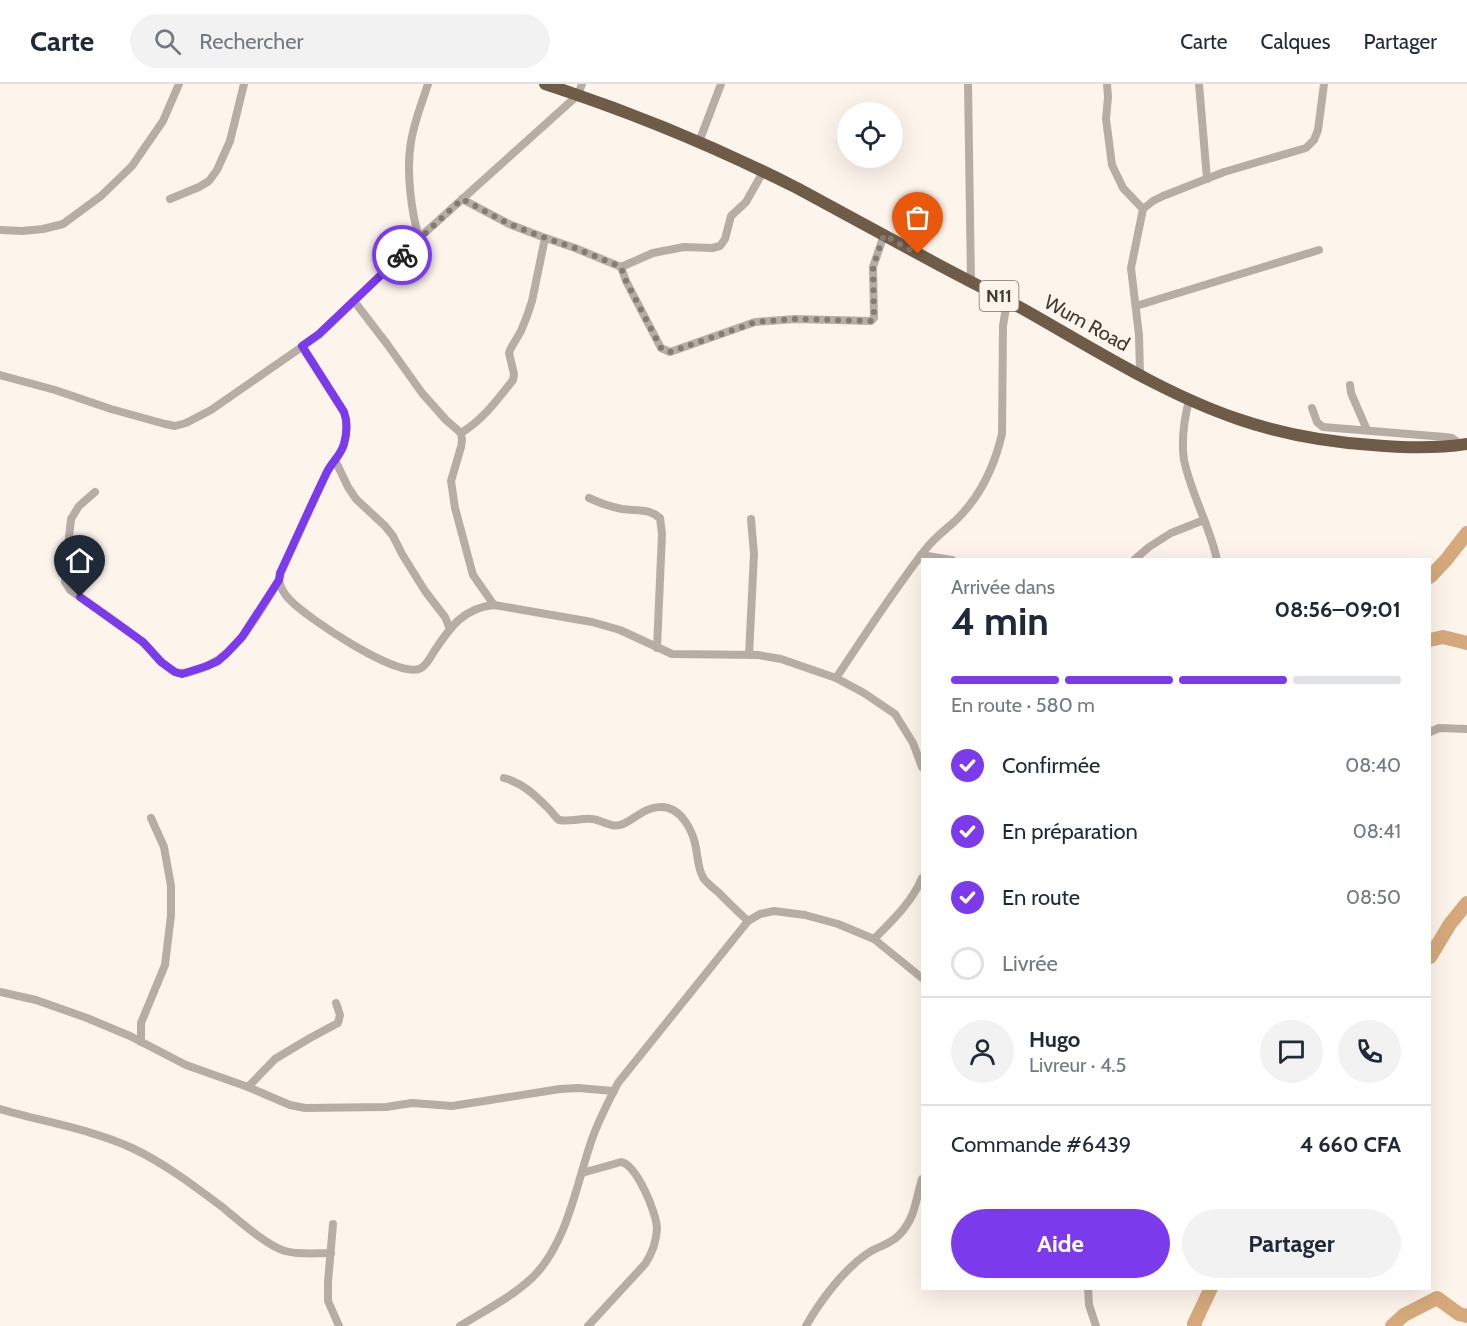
<!DOCTYPE html>
<html lang="fr">
<head>
<meta charset="utf-8">
<style>
  :root { --surface:#fff; --page:#f2f2f3; --text:#1f2937; --muted:#747a83; --line:#e0e1e3; --accent:#7c3aed }
  body { margin:0; font-family:Cabin,sans-serif; background:var(--page); color:var(--text); height:100vh; display:flex; flex-direction:column; font-size:22px; white-space:nowrap }
  * { box-sizing:border-box; margin:0 }
  p { font-size:20px; color:var(--muted) }
  .icon { flex:none; width:33px; height:33px; fill:none; stroke:currentColor; stroke-width:2; stroke-linecap:round; stroke-linejoin:round }
  .map { position:relative; flex:1; overflow:hidden }
  .side { position:absolute; left:921px; top:474px; width:510px; height:732px; display:flex; flex-direction:column; background:var(--surface); border-radius:0px; box-shadow:0 6px 24px #0002 }
  .side>* { flex:none }
  .controls { position:absolute; left:837px; top:18px; display:grid; gap:12px }
  .controls a { display:grid; place-items:center; width:66px; height:66px; border-radius:50%; background:var(--surface); box-shadow:0 6px 24px #0002; font-size:30px }
  .pin { position:absolute; display:grid; place-items:center; width:51px; height:51px; color:#fff; margin:-62px -26px; border-radius:50% 50% 50% 0; rotate:-45deg; box-shadow:0 0 6px #0007 }
  .pin .icon { rotate:45deg }
  .courier { position:absolute; display:grid; place-items:center; width:60px; height:60px; margin:-30px; border:4px solid #7c3aed; border-radius:50%; background:#fff; color:#222; box-shadow:0 2px 8px #0007 }
  .headline em { font-style:normal; font-weight:800 }
  .headline div { display:flex; flex-direction:column-reverse }
  .headline { display:flex; align-items:center; justify-content:space-between; height:102px; padding:0 30px }
  h1 { font-size:39px; font-weight:800; line-height:45px }
  .bar { display:grid; grid-template-columns:repeat(4,1fr); gap:9px 6px; align-content:center; height:72px; padding:0 30px }
  .bar i { height:8px; border-radius:4px; background:var(--line) }
  .bar .active { background:var(--accent) }
  .bar p { grid-column:span 4 }
  .line { display:flex; align-items:center; gap:15px; padding:0 30px; border-top:2px solid var(--line) }
  .line div { flex:1 }
  .round { display:grid; place-items:center; flex:none; width:63px; height:63px; border-radius:32px; background:var(--page) }
  ol { padding:0 30px; list-style:none }
  li { display:flex; align-items:center; gap:18px; height:66px }
  li p { margin-inline-start:auto }
  li .icon { padding:6px; border-radius:50%; background:var(--accent); color:#fff; stroke-width:4 }
  li:last-child { color:var(--muted) }
  li i { width:33px; height:33px; border:3px solid var(--line); border-radius:50% }
  .button { display:flex; gap:12px; margin-top:auto; padding:12px 30px }
  .button a { flex:1; height:69px; border-radius:36px; background:var(--accent); color:#fff; font-size:24px; font-weight:800; line-height:69px; text-align:center }
  .button a+a { background:var(--page); color:var(--text) }
  header { display:flex; align-items:center; gap:36px; box-sizing:border-box; height:84px; padding:0 30px; background:var(--surface); border-bottom:2px solid var(--line) }
  header strong { font-size:28px }
  nav { display:flex; gap:33px; margin-inline-start:auto; font-size:21px }
  .search { width:420px; height:54px; background:var(--page); display:flex; align-items:center; gap:15px; box-sizing:border-box; padding:0 21px; border-radius:33px; color:var(--muted); font-size:22px }
  .map>svg:first-child { display:block }
  .lines { fill:none; stroke-linecap:round; stroke-linejoin:round }
  .river { stroke:#d5a97b; stroke-width:14 }
  .minor { stroke:#b7ada4; stroke-width:8 }
  .highway { stroke:#6e5c49; stroke-width:12 }
  .done { stroke:#847c73; stroke-width:6; stroke-dasharray:0 10.8 }
  .route { stroke:#7c3aed; stroke-width:8 }
  .labels { text-anchor:middle; stroke-width:5; stroke-linejoin:round; paint-order:stroke }
  .shield { fill:#fdf5ec; stroke:#7b736a; stroke-width:1.5 }
  .shield-label { font-size:18px; font-weight:bold; fill:#433b32 }
  .street-label { font-size:20px; fill:#433b32; stroke:#fdf5ec }
</style>
</head>
<body>
<header>
<strong>Carte</strong>
<div class="search"><svg class="icon" aria-label="search" viewBox="0 0 24 24"><circle cx="10" cy="10" r="6"/><path d="M15 15l6 6"/></svg>Rechercher</div>
<nav><a>Carte</a><a>Calques</a><a>Partager</a></nav>
</header>
<div class="map">
<svg width="1467" height="1242" viewBox="0 0 1467 1242">
  <rect width="100%" height="100%" fill="#fdf5ec"/>
  <g class="lines">
    <!-- river -->
    <g class="river">
      <polyline points="1430,493 1446,476 1467,449"/>
      <polyline points="1430,556 1443,553 1467,559"/>
      <polyline points="1430,873 1450,840 1467,819"/>
      <polyline points="1195,1242 1194,1240 1211,1204"/>
      <polyline points="1392,1242 1404,1231 1437,1214 1459,1230 1467,1232"/>
    </g>
    <!-- minor -->
    <g class="minor">
      <polyline points="968,0 971,198"/>
      <polyline points="1107,0 1108,13 1106,35 1112,81 1123,104 1143,125"/>
      <polyline points="1199,0 1207,95"/>
      <polyline points="699,58 721,0"/>
      <polyline points="170,115 199,103 209,97 217,86 230,57 244,0"/>
      <polyline points="462,115 509,140 540,152 575,164 621,183 653,169 684,163 712,164 720,162 725,155 731,132 746,118 763,88"/>
      <polyline points="0,146 22,147 43,145 63,140 101,112 132,82 163,37 179,0"/>
      <path d="M 419,154 C 411,127 406,86 411,58 C 414,38 422,19 428,0"/>
      <polyline points="621,183 626,197 661,264 670,268 755,238 795,235 871,237 874,234 873,183 884,151"/>
      <polyline points="354,217 387,260 422,309 446,336 461,349 462,356 461,363 451,397 455,424 473,491 494,521"/>
      <polyline points="1136,222 1319,166"/>
      <polyline points="1140,290 1139,251 1131,184 1143,125 1153,117 1163,112 1224,88 1306,64 1314,56 1318,46 1324,0"/>
      <polyline points="0,291 55,306 111,325 165,340 175,342 186,339 211,326 319,251 419,154 578,11 582,0"/>
      <polyline points="1350,301 1351,309 1367,346"/>
      <path d="M 1189,316 C 1184,336 1181,356 1184,376 C 1191,410 1210,442 1217,476"/>
      <polyline points="1312,324 1317,338 1323,343 1445,353 1452,354 1461,361"/>
      <path d="M 461,349 C 483,336 497,316 513,296 L 514,290 L 509,269 L 511,264 L 521,247 L 527,232 L 532,217 L 545,154"/>
      <polyline points="335,376 348,403 356,415 385,442 393,452 402,470 425,507 445,533 450,545"/>
      <path d="M 95,408 L 79,422 L 71,435 L 65,489 L 65,498 L 70,506 C 94,523 119,539 141,557 C 153,566 161,581 175,588 C 182,591 190,588 197,586 C 238,573 257,530 279,497 L 281,489 C 296,455 311,422 327,388 C 332,378 341,371 344,360 C 347,349 348,339 344,328 L 302,262"/>
      <path d="M 589,414 C 600,419 610,423 622,425 C 636,427 649,424 660,434 L 662,450 L 657,564"/>
      <polyline points="921,471 952,476"/>
      <polyline points="1134,476 1149,463 1171,449 1204,436"/>
      <path d="M 279,497 C 281,505 284,510 290,516 C 306,533 400,597 421,584 C 427,581 431,572 435,566 C 451,542 464,524 494,521 L 592,538 L 620,546 L 672,570 L 758,571 L 781,575 L 836,594 L 864,609 L 895,630 L 913,659 L 922,683"/>
      <polyline points="749,571 754,470 751,435"/>
      <path d="M 836,594 C 865,551 893,507 925,466 C 933,455 944,447 954,438 C 980,414 994,384 1002,350 L 1003,242 L 1007,217"/>
      <polyline points="1430,648 1439,644 1467,645"/>
      <path d="M 504,694 C 523,699 536,712 549,725 C 553,729 555,733 559,736 C 570,738 581,734 592,735 C 603,736 611,745 623,740 C 635,735 645,723 660,723 C 681,722 693,747 696,764 C 698,775 698,786 704,795 C 708,800 713,804 718,808 C 728,818 738,828 748,837"/>
      <path d="M 874,855 C 892,837 912,818 922,794"/>
      <polyline points="0,908 36,916 87,934 130,952 186,981 248,1003 290,1021 305,1024 386,1023 412,1019 452,1022 560,1005 578,1004 614,1007"/>
      <polyline points="141,958 141,939 165,881 171,831 171,802 164,763 151,734"/>
      <polyline points="248,1003 275,975 310,954 338,939 340,931 336,919"/>
      <path d="M 0,1025 C 44,1038 91,1045 132,1064 C 164,1079 193,1101 221,1122 C 236,1134 267,1162 285,1167 C 299,1171 316,1169 331,1169"/>
      <path d="M 582,1089 L 621,1078 C 637,1081 657,1130 657,1145 C 656,1158 652,1170 645,1180 L 588,1242"/>
      <polyline points="333,1140 328,1198 328,1217 339,1242"/>
      <polyline points="1088,1204 1089,1221 1096,1242"/>
      <path d="M 460,1242 C 484,1227 512,1213 533,1193 C 567,1159 576,1102 591,1058 C 598,1037 608,1018 618,999 L 748,837 L 760,830 L 774,827 L 805,831 L 838,840 L 874,855 L 922,894"/>
      <path d="M 806,1242 C 820,1217 844,1185 868,1169 C 878,1162 892,1160 900,1150 C 915,1135 916,1114 922,1095"/>
    </g>
    <!-- highway -->
    <path class="highway" d="M 545,0 C 631,28 716,63 797,104 C 844,129 891,155 939,181 C 967,196 995,210 1023,225 C 1092,264 1164,310 1238,335 C 1281,350 1327,358 1372,361 C 1404,364 1435,365 1467,360"/>
  </g>
  <g class="lines">
    <!-- done -->
    <polyline class="done" points="402,171 462,115 509,140 540,152 575,164 621,183 626,197 661,264 665,267 670,268 756,238 795,235 871,237 874,234 873,183 884,151 918,170"/>
    <!-- route -->
    <path class="route" d="M 80,513 L 143,558 L 161,578 L 175,588 L 182,590 L 207,582 L 218,577 L 226,570 L 242,553 L 279,496 L 280,489 C 296,455 311,421 327,388 C 332,378 341,371 344,360 C 347,349 348,339 344,328 L 302,262 L 319,250 L 402,171"/>
  </g>
  <g class="labels">
    <!-- shield labels -->
    <rect class="shield" x="979.5" y="197" width="39" height="30" rx="4.5"/>
    <g class="shield-label">
      <text x="999" y="218">N11</text>
    </g>
    <!-- street labels -->
    <g class="street-label">
      <text transform="translate(1087 239) rotate(29)" y="7">Wum Road</text>
    </g>
  </g>
</svg>
<div class="controls">
<a><svg class="icon" aria-label="locate" viewBox="0 0 24 24"><circle cx="12" cy="12" r="6"/><path d="M12 2v4M12 18v4M2 12h4M18 12h4"/></svg></a>
</div>
<div class="pin" style="left:918px;top:170px;background:#ea580c"><svg class="icon" aria-label="bag" viewBox="0 0 24 24"><path d="M5 8h14l-1 12H6zM9 8a3 3 0 0 1 6 0"/></svg></div>
<div class="pin" style="left:80px;top:513px;background:#1f2937"><svg class="icon" aria-label="home" viewBox="0 0 24 24"><path d="M3 11l9-7 9 7M6 9v11h12V9"/></svg></div>
<div class="courier" style="left:402px;top:171px"><svg class="icon" aria-label="bike" viewBox="0 0 24 24"><circle cx="6" cy="16" r="4"/><circle cx="18" cy="16" r="4"/><path d="M6 16l4-8h5l3 8M10 8l3 8H6M13 5h3"/></svg></div>
<section class="side">
<div class="headline"><div><h1>4 min</h1><p>Arrivée dans</p></div><em>08:56–09:01</em></div>
<div class="bar"><i class="active"></i><i class="active"></i><i class="active"></i><i></i><p>En route · 580 m</p></div>
<ol>
<li><svg class="icon" aria-label="check" viewBox="0 0 24 24"><path d="M5 12l5 5 9-10"/></svg>Confirmée<p>08:40</p></li>
<li><svg class="icon" aria-label="check" viewBox="0 0 24 24"><path d="M5 12l5 5 9-10"/></svg>En préparation<p>08:41</p></li>
<li><svg class="icon" aria-label="check" viewBox="0 0 24 24"><path d="M5 12l5 5 9-10"/></svg>En route<p>08:50</p></li>
<li><i></i>Livrée</li>
</ol>
<div class="line" style="height:108px"><a class="round"><svg class="icon" aria-label="person" viewBox="0 0 24 24"><circle cx="12" cy="8" r="4"/><path d="M4 21q1-7 8-7t8 7"/></svg></a><div><b>Hugo</b><p>Livreur · 4.5</p></div><a class="round"><svg class="icon" aria-label="chat" viewBox="0 0 24 24"><path d="M4 5h16v11H9l-5 4z"/></svg></a><a class="round"><svg class="icon" aria-label="phone" viewBox="0 0 24 24"><path d="M5 4h4l2 5-3 2q2 4 5 5l2-3 5 2v4C11 20 4 13 5 4z"/></svg></a></div>
<div class="line" style="height:78px"><div>Commande #6439</div><b>4 660 CFA</b></div>
<div class="button"><a>Aide</a><a>Partager</a></div>
</section>
</div>
</body>
</html>
